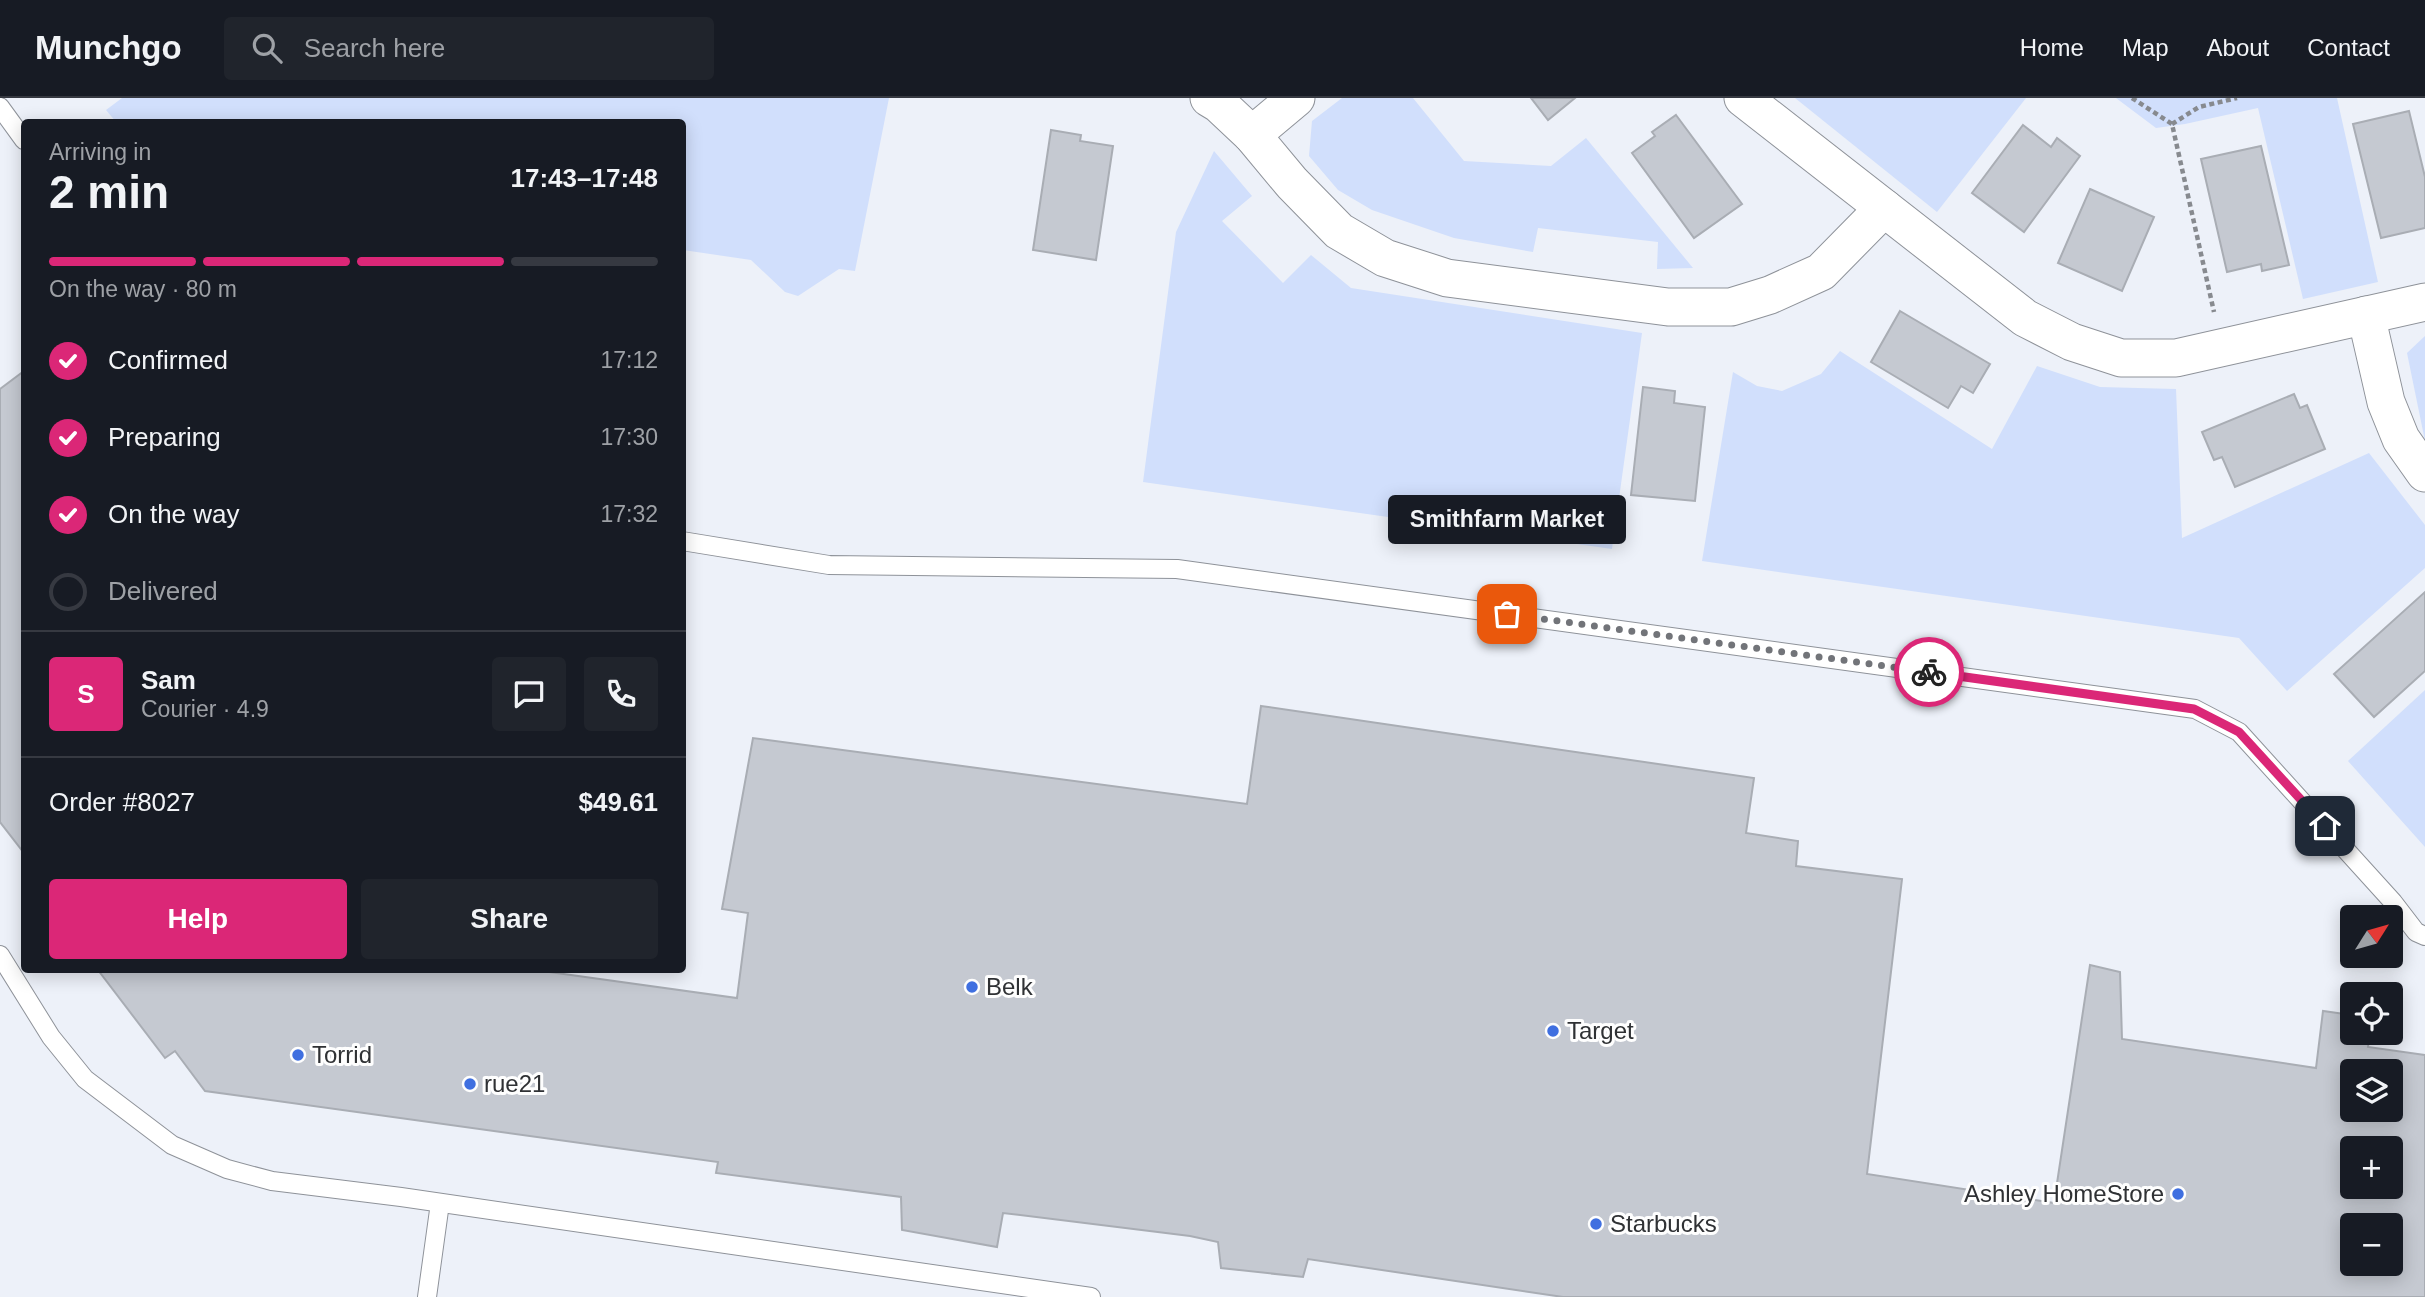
<!DOCTYPE html>
<html lang="en">
<head>
<meta charset="utf-8">
<style>
  :root { --surface:#171b24; --page:#20242c; --text:#f1f3f6; --muted:#9ea1a6; --line:#363941; --accent:#db2777 }
  body { margin:0; font-family:Arial,sans-serif; background:var(--page); color:var(--text); height:100vh; display:flex; flex-direction:column; font-size:26px; white-space:nowrap }
  * { box-sizing:border-box; margin:0 }
  p { font-size:23px; color:var(--muted) }
  .icon { flex:none; width:38px; height:38px; fill:none; stroke:currentColor; stroke-width:2; stroke-linecap:round; stroke-linejoin:round }
  .map { position:relative; flex:1; overflow:hidden }
  .side { position:absolute; left:21px; top:21px; width:665px; height:854px; display:flex; flex-direction:column; background:var(--surface); border-radius:7px; box-shadow:0 4px 18px #0003 }
  .side>* { flex:none }
  .needle { width:46px; rotate:53deg }
  .tools { position:absolute; left:2340px; top:807px; display:grid; gap:14px }
  .tools a { display:grid; place-items:center; width:63px; height:63px; border-radius:7px; background:var(--surface); box-shadow:0 4px 18px #0003; font-size:35px }
  .pin { position:absolute; display:grid; place-items:center; width:60px; height:60px; color:#fff; margin:-30px; border-radius:14px; box-shadow:0 4px 10px #0006 }
  .courier { position:absolute; display:grid; place-items:center; width:70px; height:70px; margin:-35px; border:5px solid #db2777; border-radius:50%; background:#fff; color:#222; box-shadow:0 2px 9px #0007 }
  .bubble { position:absolute; height:49px; border-radius:7px; background:var(--surface); box-shadow:0 4px 18px #0003; font-size:23px; font-weight:700; line-height:49px; text-align:center }
  .headline em { font-style:normal; font-weight:700 }
  .headline div { display:flex; flex-direction:column-reverse }
  .headline { display:flex; align-items:center; justify-content:space-between; height:119px; padding:0 28px }
  h1 { font-size:46px; font-weight:700; line-height:52px }
  .bar { display:grid; grid-template-columns:repeat(4,1fr); gap:10px 7px; align-content:center; height:84px; padding:0 28px }
  .bar i { height:9px; border-radius:5px; background:var(--line) }
  .bar .selected { background:var(--accent) }
  .bar p { grid-column:span 4 }
  .line { display:flex; align-items:center; gap:18px; padding:0 28px; border-top:2px solid var(--line) }
  .line div { flex:1 }
  .round { display:grid; place-items:center; flex:none; width:74px; height:74px; border-radius:7px; background:var(--page) }
  ol { padding:0 28px; list-style:none }
  li { display:flex; align-items:center; gap:21px; height:77px }
  li p { margin-inline-start:auto }
  li .icon { padding:7px; border-radius:50%; background:var(--accent); color:#fff; stroke-width:4 }
  li:last-child { color:var(--muted) }
  li i { width:38px; height:38px; border:4px solid var(--line); border-radius:50% }
  .button { display:flex; gap:14px; margin-top:auto; padding:14px 28px }
  .button a { flex:1; height:80px; border-radius:7px; background:var(--accent); color:#fff; font-size:28px; font-weight:700; line-height:80px; text-align:center }
  .button a+a { background:var(--page); color:var(--text) }
  header { display:flex; align-items:center; gap:42px; box-sizing:border-box; height:98px; padding:0 35px; background:var(--surface); border-bottom:2px solid var(--line) }
  header strong { font-size:33px }
  nav { display:flex; gap:38px; margin-inline-start:auto; font-size:24px }
  .search { width:490px; height:63px; background:var(--page); display:flex; align-items:center; gap:18px; box-sizing:border-box; padding:0 24px; border-radius:7px; color:var(--muted); font-size:26px }
  .map>svg:first-child { display:block }
  .green { fill:#d1dffc }
  .building { fill:#c5c9d1; stroke:#a9adb4; stroke-width:2; fill-rule:evenodd }
  .lines { fill:none; stroke-linecap:round; stroke-linejoin:round }
  .lane-casing { stroke:#8e9299; stroke-width:20 }
  .street-casing { stroke:#8e9299; stroke-width:39 }
  .path { stroke:#878a8f; stroke-width:4.5; stroke-dasharray:5 3.5; stroke-linecap:butt }
  .lane { stroke:#fff; stroke-width:18 }
  .street { stroke:#fff; stroke-width:37 }
  .done { stroke:#727479; stroke-width:7; stroke-dasharray:0 12.6 }
  .route { stroke:#db2777; stroke-width:9 }
  .poi-dot { fill:#3f6fe0; stroke:#fefefe; stroke-width:2.5 }
  .labels { text-anchor:middle; stroke-width:6; stroke-linejoin:round; paint-order:stroke }
  .poi-label { font-size:24px; fill:#2f3134; stroke:#fefefe; text-anchor:start }
</style>
</head>
<body>
<header>
<strong>Munchgo</strong>
<div class="search"><svg class="icon" aria-label="search" viewBox="0 0 24 24"><circle cx="10" cy="10" r="6"/><path d="M15 15l6 6"/></svg>Search here</div>
<nav><a>Home</a><a>Map</a><a>About</a><a>Contact</a></nav>
</header>
<div class="map">
<svg width="2425" height="1199" viewBox="0 0 2425 1199">
  <rect width="100%" height="100%" fill="#edf1f9"/>
  <!-- green -->
  <g class="green">
    <polygon points="122,0 889,0 855,173 839,171 798,198 785,194 751,162 683,152 682,24 116,24 106,12"/>
    <polygon points="1342,0 1413,0 1464,63 1551,68 1586,40 1693,170 1657,171 1658,144 1538,130 1533,154 1454,140 1372,112 1338,92 1309,58 1312,23"/>
    <polygon points="1795,0 2026,0 1937,114"/>
    <polygon points="2116,0 2337,0 2378,184 2303,201 2258,10 2185,26 2156,30"/>
    <polygon points="1214,53 1252,98 1222,123 1283,185 1311,157 1351,190 1642,235 1612,451 1143,384 1176,134"/>
    <polygon points="2425,238 2425,343 2407,255"/>
    <polygon points="1840,253 1992,351 2037,268 2100,289 2176,291 2182,440 2369,355 2425,427 2425,470 2287,593 2239,540 1702,463 1733,274 1757,288 1782,293 1821,276"/>
    <polygon points="2425,592 2425,749 2348,663"/>
  </g>
  <!-- building -->
  <g class="building">
    <polygon points="1531,0 1575,0 1548,22"/>
    <polygon points="2409,13 2425,79 2425,130 2381,140 2353,26"/>
    <polygon points="1676,17 1742,106 1694,140 1632,55 1655,38 1652,34"/>
    <polygon points="2023,27 2051,49 2057,40 2080,58 2024,134 1972,95"/>
    <polygon points="1051,32 1081,37 1080,43 1113,48 1096,162 1033,152"/>
    <polygon points="2261,48 2289,167 2262,173 2261,166 2227,174 2201,61"/>
    <polygon points="2090,91 2154,119 2122,193 2058,165"/>
    <polygon points="1900,213 1990,266 1973,295 1961,288 1948,310 1871,264"/>
    <polygon points="24,273 24,755 0,724 0,291"/>
    <polygon points="1643,289 1675,293 1674,305 1705,309 1695,403 1631,397"/>
    <polygon points="2294,296 2300,310 2307,307 2325,351 2235,389 2222,359 2214,362 2202,334"/>
    <polygon points="2425,494 2425,573 2374,619 2334,576"/>
    <path d="M 1261,608 L 1754,680 L 1746,735 L 1798,743 L 1796,768 L 1902,781 L 1867,1076 L 2054,1105 L 2090,867 L 2120,874 L 2122,941 L 2316,970 L 2323,913 L 2352,917 L 2352,934 L 2370,934 L 2368,949 L 2425,957 L 2425,1199 L 1563,1199 L 1308,1161 L 1303,1179 L 1221,1170 L 1218,1144 L 1190,1138 L 1003,1115 L 997,1149 L 902,1132 L 901,1099 L 716,1075 L 718,1064 L 205,993 L 175,953 L 165,960 L 98,872 L 535,872 L 737,900 L 748,815 L 722,811 L 753,640 L 1247,706 ZM 2352,973 L 2390,973 L 2390,1012 L 2352,1012 ZM 2352,1050 L 2390,1050 L 2390,1088 L 2352,1088 ZM 2352,1127 L 2390,1127 L 2390,1166 L 2352,1166 Z"/>
  </g>
  <g class="lines">
    <!-- lane casing -->
    <g class="lane-casing">
      <g id="lane">
        <polyline points="0,9 24,42"/>
        <polyline points="682,443 829,467 1177,471 2195,611 2239,634 2393,804 2416,834 2425,838"/>
        <polyline points="0,857 51,939 85,981 172,1047 227,1071 272,1083 401,1099 1091,1199"/>
        <polyline points="427,1199 440,1105"/>
      </g>
    </g>
    <!-- street casing -->
    <g class="street-casing">
      <g id="street">
        <polyline points="1209,0 1219,6 1252,37 1292,85 1339,133 1385,160 1447,180 1668,209 1731,209 1770,197 1821,174 1884,110"/>
        <polyline points="1743,0 2025,220 2072,244 2121,260 2176,260 2425,204"/>
        <polyline points="1252,37 1296,0"/>
        <polyline points="2366,217 2386,304 2401,341 2425,375"/>
      </g>
    </g>
    <!-- path -->
    <g class="path">
      <polyline points="2132,0 2172,26 2214,214"/>
      <polyline points="2172,26 2199,9 2237,0"/>
    </g>
    <!-- lane -->
    <use href="#lane" class="lane"/>
    <!-- street -->
    <use href="#street" class="street"/>
  </g>
  <g class="lines">
    <!-- done -->
    <polyline class="done" points="1507,516 1929,574"/>
    <!-- route -->
    <polyline class="route" points="1929,574 2194,611 2239,634 2325,728"/>
  </g>
  <!-- markers -->
  <g class="poi-dot">
    <circle cx="972" cy="889" r="7"/>
    <circle cx="1553" cy="933" r="7"/>
    <circle cx="298" cy="957" r="7"/>
    <circle cx="470" cy="986" r="7"/>
    <circle cx="2178" cy="1096" r="7"/>
    <circle cx="1596" cy="1126" r="7"/>
  </g>
  <g class="labels">
    <!-- poi labels -->
    <g class="poi-label">
      <text x="986" y="897">Belk</text>
      <text x="1567" y="941">Target</text>
      <text x="312" y="965">Torrid</text>
      <text x="484" y="994">rue21</text>
      <text x="2164" y="1104" text-anchor="end">Ashley HomeStore</text>
      <text x="1610" y="1134">Starbucks</text>
    </g>
  </g>
</svg>
<div class="tools">
<a><svg class="needle" viewBox="-14 -14 28 28"><path d="M0-13l5 13h-10z" fill="#e53935"/><path d="M0 13l5-13h-10z" fill="#9ea1a6"/></svg></a>
<a><svg class="icon" aria-label="locate" viewBox="0 0 24 24"><circle cx="12" cy="12" r="6"/><path d="M12 2v4M12 18v4M2 12h4M18 12h4"/></svg></a>
<a><svg class="icon" aria-label="layers" viewBox="0 0 24 24"><path d="M12 4l9 5-9 5-9-5zM3 14l9 5 9-5"/></svg></a>
<a>+</a>
<a>−</a>
</div>
<div class="pin" style="left:1507px;top:516px;background:#ea580c"><svg class="icon" aria-label="bag" viewBox="0 0 24 24"><path d="M5 8h14l-1 12H6zM9 8a3 3 0 0 1 6 0"/></svg></div>
<div class="pin" style="left:2325px;top:728px;background:#1f2937"><svg class="icon" aria-label="home" viewBox="0 0 24 24"><path d="M3 11l9-7 9 7M6 9v11h12V9"/></svg></div>
<div class="courier" style="left:1929px;top:574px"><svg class="icon" aria-label="bike" viewBox="0 0 24 24"><circle cx="6" cy="16" r="4"/><circle cx="18" cy="16" r="4"/><path d="M6 16l4-8h5l3 8M10 8l3 8H6M13 5h3"/></svg></div>
<div class="bubble" style="left:1388px;top:397px;width:238px">Smithfarm Market</div>
<section class="side">
<div class="headline"><div><h1>2 min</h1><p>Arriving in</p></div><em>17:43–17:48</em></div>
<div class="bar"><i class="selected"></i><i class="selected"></i><i class="selected"></i><i></i><p>On the way · 80 m</p></div>
<ol>
<li><svg class="icon" aria-label="check" viewBox="0 0 24 24"><path d="M5 12l5 5 9-10"/></svg>Confirmed<p>17:12</p></li>
<li><svg class="icon" aria-label="check" viewBox="0 0 24 24"><path d="M5 12l5 5 9-10"/></svg>Preparing<p>17:30</p></li>
<li><svg class="icon" aria-label="check" viewBox="0 0 24 24"><path d="M5 12l5 5 9-10"/></svg>On the way<p>17:32</p></li>
<li><i></i>Delivered</li>
</ol>
<div class="line" style="height:126px"><b class="round" style="background:var(--accent);color:#fff">S</b><div><b>Sam</b><p>Courier · 4.9</p></div><a class="round"><svg class="icon" aria-label="chat" viewBox="0 0 24 24"><path d="M4 5h16v11H9l-5 4z"/></svg></a><a class="round"><svg class="icon" aria-label="phone" viewBox="0 0 24 24"><path d="M5 4h4l2 5-3 2q2 4 5 5l2-3 5 2v4C11 20 4 13 5 4z"/></svg></a></div>
<div class="line" style="height:91px"><div>Order #8027</div><b>$49.61</b></div>
<div class="button"><a>Help</a><a>Share</a></div>
</section>
</div>
</body>
</html>
